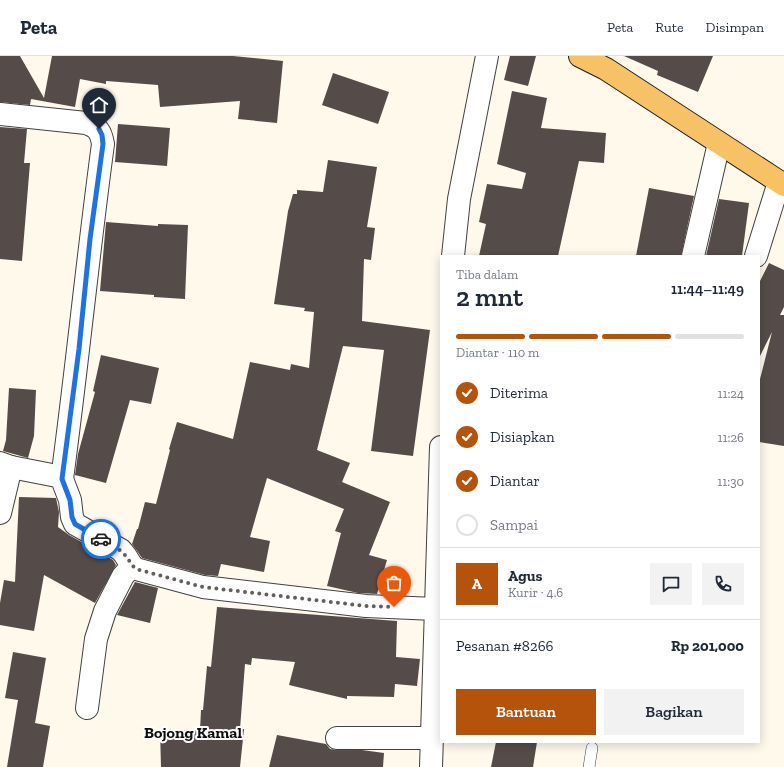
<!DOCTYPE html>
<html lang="id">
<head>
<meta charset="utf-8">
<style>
  :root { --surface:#fff; --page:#f2f2f3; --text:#1f2937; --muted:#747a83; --line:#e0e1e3; --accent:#b45309 }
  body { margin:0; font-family:"Zilla Slab",serif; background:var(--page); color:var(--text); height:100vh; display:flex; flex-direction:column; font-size:15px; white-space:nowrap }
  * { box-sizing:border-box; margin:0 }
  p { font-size:13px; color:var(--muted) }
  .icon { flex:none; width:22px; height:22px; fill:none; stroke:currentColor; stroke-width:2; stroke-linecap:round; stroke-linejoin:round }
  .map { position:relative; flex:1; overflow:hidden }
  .panel { position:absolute; left:440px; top:199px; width:320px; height:488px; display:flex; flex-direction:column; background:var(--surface); border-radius:0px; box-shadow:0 2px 10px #0003 }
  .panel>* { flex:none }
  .pin { position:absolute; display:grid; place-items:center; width:34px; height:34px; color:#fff; margin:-41px -17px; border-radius:50% 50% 50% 0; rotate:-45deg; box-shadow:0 0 4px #0007 }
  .pin .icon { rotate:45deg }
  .courier { position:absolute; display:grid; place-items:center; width:40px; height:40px; margin:-20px; border:3px solid #1a73e8; border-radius:50%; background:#fff; color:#222; box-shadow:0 1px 5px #0007 }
  .headline em { font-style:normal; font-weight:600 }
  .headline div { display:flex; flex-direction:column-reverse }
  .headline { display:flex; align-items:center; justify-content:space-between; height:68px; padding:0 16px }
  h1 { font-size:26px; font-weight:600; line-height:30px }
  .bar { display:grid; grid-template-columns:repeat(4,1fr); gap:6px 4px; align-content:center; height:48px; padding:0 16px }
  .bar i { height:5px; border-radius:3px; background:var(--line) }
  .bar .selected { background:var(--accent) }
  .bar p { grid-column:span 4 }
  .line { display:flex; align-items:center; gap:10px; padding:0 16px; border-top:1px solid var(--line) }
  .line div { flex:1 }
  .round { display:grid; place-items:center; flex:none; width:42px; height:42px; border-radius:0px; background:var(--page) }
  ol { padding:0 16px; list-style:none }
  li { display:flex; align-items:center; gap:12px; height:44px }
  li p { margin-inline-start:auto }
  li .icon { padding:4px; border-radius:50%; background:var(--accent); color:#fff; stroke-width:4 }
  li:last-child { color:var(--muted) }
  li i { width:22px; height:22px; border:2px solid var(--line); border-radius:50% }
  .primary-button { display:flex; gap:8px; margin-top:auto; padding:8px 16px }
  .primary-button a { flex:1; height:46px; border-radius:0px; background:var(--accent); color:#fff; font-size:16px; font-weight:600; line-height:46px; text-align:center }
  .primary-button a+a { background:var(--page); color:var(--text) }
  header { display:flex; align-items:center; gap:24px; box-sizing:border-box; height:56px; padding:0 20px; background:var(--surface); border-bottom:1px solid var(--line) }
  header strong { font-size:19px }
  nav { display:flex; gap:22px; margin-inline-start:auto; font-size:14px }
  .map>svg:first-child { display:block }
  .building { fill:#554c49 }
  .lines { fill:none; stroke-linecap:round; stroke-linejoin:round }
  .lane-casing { stroke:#404040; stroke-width:12 }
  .street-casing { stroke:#404040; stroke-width:24 }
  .primary-casing { stroke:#1e1e1e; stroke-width:24 }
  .lane { stroke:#fff; stroke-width:11 }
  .street { stroke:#fff; stroke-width:22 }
  .primary { stroke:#f7c264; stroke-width:22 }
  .done { stroke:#62605b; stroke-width:4; stroke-dasharray:0 7.2 }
  .route { stroke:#1a73e8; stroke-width:5 }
  .labels { text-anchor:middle; stroke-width:4; stroke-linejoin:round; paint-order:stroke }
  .quarter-label { font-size:16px; font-weight:bold; fill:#0d0d0d; stroke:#fff }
</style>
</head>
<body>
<header>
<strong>Peta</strong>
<nav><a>Peta</a><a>Rute</a><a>Disimpan</a></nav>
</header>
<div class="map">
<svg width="784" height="711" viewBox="0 0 784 711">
  <rect width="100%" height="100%" fill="#fff9ec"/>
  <!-- building -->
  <g class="building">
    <polygon points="0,0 20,0 44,42 52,0 233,0 283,5 277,67 238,63 240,45 160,51 158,29 106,25 106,28 80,23 75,51 31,43 30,49 0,46"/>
    <polygon points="510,0 536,0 528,30 504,24"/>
    <polygon points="624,0 713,0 698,36 657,19 658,15"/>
    <polygon points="333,17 389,36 378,68 322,49"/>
    <polygon points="512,35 547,42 541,72 606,77 604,107 579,105 558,200 479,200 486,168 479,166 487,128 522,133 526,117 497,108"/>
    <polygon points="118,68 170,72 167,110 115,106"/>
    <polygon points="0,71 27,73 24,107 30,107 22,205 0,203"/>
    <polygon points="328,104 377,111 367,171 375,172 371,204 364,203 362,265 430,274 413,400 371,395 384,294 343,290 317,394 350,407 342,426 390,446 369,499 387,504 377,538 358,537 327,530 341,477 335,475 344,453 267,422 250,481 270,485 264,516 221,508 218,520 205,519 142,502 132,488 137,473 138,473 145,446 156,448 170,394 169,393 177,366 233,383 250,306 290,314 291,308 309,312 314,256 304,255 305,252 274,248 288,155 293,138 297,138 297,134 323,136"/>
    <polygon points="649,132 694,140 681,200 636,200"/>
    <polygon points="719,143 749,147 742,200 706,200"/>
    <polygon points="106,166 158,170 158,168 188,169 185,243 154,241 154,239 100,235"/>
    <polygon points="769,207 784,214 784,251 780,259 784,259 784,390 759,386 759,327 772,276 759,302 759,227"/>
    <polygon points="101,299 159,312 151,348 130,344 106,427 75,419 78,398 95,336 93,335"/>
    <polygon points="9,332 36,334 34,380 28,402 3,395 6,384"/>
    <polygon points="19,441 56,442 59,456 58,471 69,479 113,504 116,509 95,547 44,519 34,575 0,569 0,547 4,524 15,526"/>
    <polygon points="135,526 158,532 150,567 117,559"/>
    <polygon points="217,551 397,565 396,601 420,603 417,630 395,628 394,641 347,640 347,643 289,629 295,606 252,602 251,609 245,608 240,673 244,673 240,711 161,711 160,674 200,674 201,654 203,654 207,610 211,611"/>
    <polygon points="13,596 46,602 35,667 50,670 43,711 7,711 18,644 5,642"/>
    <polygon points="277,679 326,688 330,693 337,694 362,694 384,697 383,711 269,711"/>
    <polygon points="496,686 537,686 533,711 491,711"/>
  </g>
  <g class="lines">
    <!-- lane casing -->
    <g class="lane-casing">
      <polyline id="lane" points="589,711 592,692"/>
    </g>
    <!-- street casing -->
    <g class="street-casing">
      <g id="street">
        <path d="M 0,58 L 86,67 C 98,71 101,76 103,88 C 88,199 77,311 62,423"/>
        <polyline points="453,200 459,143 487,0"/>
        <polyline points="693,200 719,87"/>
        <polyline points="756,200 779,126"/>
        <polyline points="0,407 11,411 57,420 62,423 70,444 72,461 75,468 121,494 125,499 132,510 136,513 203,531 366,550 435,553"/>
        <polyline points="0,457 11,411"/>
        <polyline points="87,652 96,583 105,555 123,520 132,510"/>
        <polyline points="337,682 431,682"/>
        <polyline points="431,711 441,391"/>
      </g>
    </g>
    <!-- primary casing -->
    <g class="primary-casing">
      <polyline id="primary" points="580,0 606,13 784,129"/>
    </g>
    <!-- lane -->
    <use href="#lane" class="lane"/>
    <!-- street -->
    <use href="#street" class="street"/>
    <!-- primary -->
    <use href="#primary" class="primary"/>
  </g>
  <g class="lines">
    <!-- done -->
    <path class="done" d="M 101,483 C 108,488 118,491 124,498 C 129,503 131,509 136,513 L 203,531 L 366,550 L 394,551"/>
    <!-- route -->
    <polyline class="route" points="99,73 102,79 103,88 90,183 79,293 62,423 70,444 72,461 75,468 101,483"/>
  </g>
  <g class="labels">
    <!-- quarter labels -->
    <g class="quarter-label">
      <text x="193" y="682">Bojong Kamal</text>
    </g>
  </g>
</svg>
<div class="pin" style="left:394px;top:551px;background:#ea580c"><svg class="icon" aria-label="bag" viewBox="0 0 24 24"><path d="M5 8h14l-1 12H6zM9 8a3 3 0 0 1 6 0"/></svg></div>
<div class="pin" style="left:99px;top:73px;background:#1f2937"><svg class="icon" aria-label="home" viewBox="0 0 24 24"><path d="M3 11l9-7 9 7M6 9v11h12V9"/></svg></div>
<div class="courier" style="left:101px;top:483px"><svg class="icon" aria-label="car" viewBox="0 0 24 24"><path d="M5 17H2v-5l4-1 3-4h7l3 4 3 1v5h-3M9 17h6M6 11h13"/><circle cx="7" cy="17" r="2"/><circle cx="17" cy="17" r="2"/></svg></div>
<section class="panel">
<div class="headline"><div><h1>2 mnt</h1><p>Tiba dalam</p></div><em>11:44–11:49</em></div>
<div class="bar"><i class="selected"></i><i class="selected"></i><i class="selected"></i><i></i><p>Diantar · 110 m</p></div>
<ol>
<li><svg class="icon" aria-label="check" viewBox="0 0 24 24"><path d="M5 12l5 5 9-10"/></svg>Diterima<p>11:24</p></li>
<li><svg class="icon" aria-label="check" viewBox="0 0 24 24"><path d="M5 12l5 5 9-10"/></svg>Disiapkan<p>11:26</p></li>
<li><svg class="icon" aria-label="check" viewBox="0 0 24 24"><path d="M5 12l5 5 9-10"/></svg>Diantar<p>11:30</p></li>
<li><i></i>Sampai</li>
</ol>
<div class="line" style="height:72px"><b class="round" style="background:var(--accent);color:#fff">A</b><div><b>Agus</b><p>Kurir · 4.6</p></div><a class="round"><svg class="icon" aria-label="chat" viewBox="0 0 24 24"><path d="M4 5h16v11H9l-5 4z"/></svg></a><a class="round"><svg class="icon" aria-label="phone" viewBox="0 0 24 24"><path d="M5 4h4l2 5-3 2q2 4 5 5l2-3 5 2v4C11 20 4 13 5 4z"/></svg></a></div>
<div class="line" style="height:52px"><div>Pesanan #8266</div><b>Rp 201,000</b></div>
<div class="primary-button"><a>Bantuan</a><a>Bagikan</a></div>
</section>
</div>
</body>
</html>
